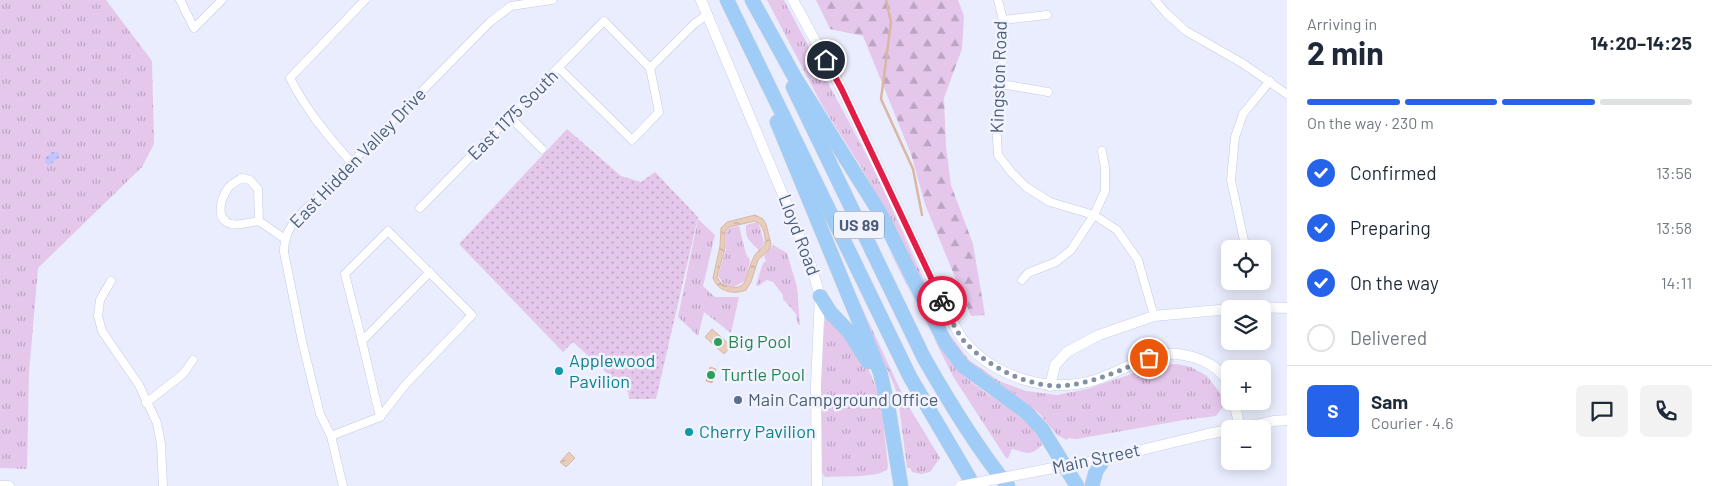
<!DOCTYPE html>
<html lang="en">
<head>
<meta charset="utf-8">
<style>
  :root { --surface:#fff; --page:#f2f2f3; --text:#1f2937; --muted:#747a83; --line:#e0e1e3; --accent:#2563eb }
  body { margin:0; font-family:Barlow,sans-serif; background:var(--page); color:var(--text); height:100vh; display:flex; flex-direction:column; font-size:19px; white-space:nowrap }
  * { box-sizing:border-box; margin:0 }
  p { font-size:16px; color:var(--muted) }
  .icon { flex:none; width:28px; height:28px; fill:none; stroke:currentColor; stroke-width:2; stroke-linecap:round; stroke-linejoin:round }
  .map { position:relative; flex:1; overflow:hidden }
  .details { display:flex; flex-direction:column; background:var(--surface); width:425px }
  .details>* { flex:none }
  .buttons { position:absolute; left:1221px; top:240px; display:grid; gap:10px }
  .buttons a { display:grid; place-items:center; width:50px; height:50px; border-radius:8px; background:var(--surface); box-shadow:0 2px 12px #0003; font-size:25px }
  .pin { position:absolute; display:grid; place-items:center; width:42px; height:42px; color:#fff; margin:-21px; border:2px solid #fff; border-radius:50%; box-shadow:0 1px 5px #0007 }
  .courier { position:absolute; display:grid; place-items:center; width:50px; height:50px; margin:-25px; border:4px solid #e11d48; border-radius:50%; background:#fff; color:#222; box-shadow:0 1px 6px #0007 }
  .headline em { font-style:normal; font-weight:700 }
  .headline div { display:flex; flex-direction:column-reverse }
  .headline { display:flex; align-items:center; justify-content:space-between; height:85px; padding:0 20px }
  h1 { font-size:32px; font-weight:700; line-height:38px }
  .bar { display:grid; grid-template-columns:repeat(4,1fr); gap:8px 5px; align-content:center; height:60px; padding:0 20px }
  .bar i { height:6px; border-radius:4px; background:var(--line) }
  .bar .active { background:var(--accent) }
  .bar p { grid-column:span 4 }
  .line { display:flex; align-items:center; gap:12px; padding:0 20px; border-top:1px solid var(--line) }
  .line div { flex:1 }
  .round { display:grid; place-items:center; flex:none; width:52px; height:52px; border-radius:8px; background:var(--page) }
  ol { padding:0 20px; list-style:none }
  li { display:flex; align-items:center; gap:15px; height:55px }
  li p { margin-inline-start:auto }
  li .icon { padding:5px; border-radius:50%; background:var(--accent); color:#fff; stroke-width:4 }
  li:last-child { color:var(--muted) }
  li i { width:28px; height:28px; border:2px solid var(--line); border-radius:50% }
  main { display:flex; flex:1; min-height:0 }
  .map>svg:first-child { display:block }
  .grass { fill:url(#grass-tufts) }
  .forest { fill:url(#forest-firs) }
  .sand { fill:url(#sand-dots) }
  .park { fill:url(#park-dots) }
  .water { fill:url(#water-ripples); stroke:#dab7a3; fill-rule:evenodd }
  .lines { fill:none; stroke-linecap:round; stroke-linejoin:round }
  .stream { stroke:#dab7a3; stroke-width:2.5 }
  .street-casing { stroke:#c1cbe1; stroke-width:9 }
  .secondary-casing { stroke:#c4d0ea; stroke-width:11 }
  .highway-casing { stroke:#c6ccd4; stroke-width:15 }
  .street { stroke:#fff; stroke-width:8 }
  .secondary { stroke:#fff; stroke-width:10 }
  .highway { stroke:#a0cdf8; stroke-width:14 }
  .secondary-bridge-casing { stroke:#c4d0ea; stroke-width:11; stroke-linecap:butt }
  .secondary-bridge { stroke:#fff; stroke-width:10 }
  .done { stroke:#8391a7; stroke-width:5; stroke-dasharray:0 9 }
  .route { stroke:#e11d48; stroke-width:6 }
  .leisure-dot { fill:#2e9e5b; stroke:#f1f3ff; stroke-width:2 }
  .culture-dot { fill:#0f9aa8; stroke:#f1f3ff; stroke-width:2 }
  .service-dot { fill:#5c6f8a; stroke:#f1f3ff; stroke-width:2 }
  .labels { text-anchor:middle; stroke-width:5; stroke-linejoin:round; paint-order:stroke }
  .shield { fill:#f1f3ff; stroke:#7e8ba1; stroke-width:1 }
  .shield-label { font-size:16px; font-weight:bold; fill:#4c5f79 }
  .street-label { font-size:18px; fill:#4c5f79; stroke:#f1f3ff }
  .leisure-label { font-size:18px; fill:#27864d; stroke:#f1f3ff; text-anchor:start }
  .culture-label { font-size:18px; fill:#0d838f; stroke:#f1f3ff; text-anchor:start }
  .service-label { font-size:18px; fill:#4e5e75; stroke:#f1f3ff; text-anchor:start }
</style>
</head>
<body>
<main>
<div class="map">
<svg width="1287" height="486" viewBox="0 0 1287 486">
  <defs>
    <pattern id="grass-tufts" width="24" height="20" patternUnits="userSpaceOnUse" patternTransform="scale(1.25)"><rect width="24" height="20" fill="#e5c7ec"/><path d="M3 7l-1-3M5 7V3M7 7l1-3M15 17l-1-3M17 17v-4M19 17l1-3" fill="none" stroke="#bca5c4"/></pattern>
    <pattern id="forest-firs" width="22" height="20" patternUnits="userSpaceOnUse" patternTransform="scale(1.25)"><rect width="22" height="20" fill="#e5c7ec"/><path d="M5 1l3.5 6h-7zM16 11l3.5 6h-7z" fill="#bca5c4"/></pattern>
    <pattern id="sand-dots" width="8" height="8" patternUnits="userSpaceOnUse" patternTransform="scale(1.25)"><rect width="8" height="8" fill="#c4c4fc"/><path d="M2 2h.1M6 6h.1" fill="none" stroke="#a1a2d1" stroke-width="1.8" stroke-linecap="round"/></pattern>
    <pattern id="park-dots" width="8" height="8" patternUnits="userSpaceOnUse" patternTransform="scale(1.25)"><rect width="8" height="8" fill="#e5c7ec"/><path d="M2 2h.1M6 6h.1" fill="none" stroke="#bca5c4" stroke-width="1.8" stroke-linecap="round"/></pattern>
    <pattern id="water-ripples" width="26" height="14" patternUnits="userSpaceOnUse" patternTransform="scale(1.25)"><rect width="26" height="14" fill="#e8cdbd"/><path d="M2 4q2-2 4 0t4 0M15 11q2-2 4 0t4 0" fill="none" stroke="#beaa9e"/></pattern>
  </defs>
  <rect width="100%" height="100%" fill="#eaedfd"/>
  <!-- grass -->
  <g class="grass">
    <polygon points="0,0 106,0 152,61 154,144 142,167 38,268 29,373 27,469 0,468"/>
    <polygon points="767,0 784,0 875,171 947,331 969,360 999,381 1026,391 1057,395 1087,389 1158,365 1177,364 1191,367 1207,376 1220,393 1224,408 1222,408 1216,416 1184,420 1077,439 1068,438 1067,440 1057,435 1039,413 972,365 963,357 946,335 889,218 861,167 823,107"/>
    <polygon points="816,209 906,402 940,458 930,472 921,474 912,472 910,468 907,468 898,398 894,385"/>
    <polygon points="698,219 715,235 703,286 715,297 739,297 731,333 704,312 698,336 678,317"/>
    <path d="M 757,222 L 760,227 L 764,243 L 759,250 C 749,241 745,238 746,225 Z"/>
    <polygon points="739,226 746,254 750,260 746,280 734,287 724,284 718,276 726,249 726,233 729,228"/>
    <polygon points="773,245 787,253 797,287 800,325 797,323 796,314 783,299 783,295 773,282 767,280 758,286 756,285 763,263 766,261 764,256"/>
    <path d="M 889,250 C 913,288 927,341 960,372 C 981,394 1032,416 1042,445 C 1030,457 1028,453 1012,449 L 1008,458 L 1006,458 L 954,378 Z"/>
    <path d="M 825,316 C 840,332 856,348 867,367 C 883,396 884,433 888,465 L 887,470 L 878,474 L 861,476 L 825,477 L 821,471 L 819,396 Z"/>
  </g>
  <!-- forest -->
  <polygon class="forest" points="816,0 958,0 964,16 962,49 944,98 946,147 951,185 973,244 985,315 971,316 925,204 911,154 863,36 830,29"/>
  <!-- sand -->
  <polygon class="sand" points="52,152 58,152 60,157 48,166 45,162 45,158"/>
  <!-- park -->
  <polygon class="park" points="567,129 621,176 641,182 655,172 698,217 656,399 629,399 628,392 573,342 563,352 459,244"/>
  <!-- water -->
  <g class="water">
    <path d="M 755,215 L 763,219 L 766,224 L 771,244 L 769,250 L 758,260 L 751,282 L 746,290 C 734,295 718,292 713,278 L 720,246 L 721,228 L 727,222 ZM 755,221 C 763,224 766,236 765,244 C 761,249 755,253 753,259 C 746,271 749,293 728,286 C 722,285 720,282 717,277 L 725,248 L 725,232 L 729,227 Z"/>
    <polygon points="712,329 731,346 724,354 705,337"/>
    <polygon points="710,367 716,369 712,383 706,381"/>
    <polygon points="569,452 575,458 566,467 560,462"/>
  </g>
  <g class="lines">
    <!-- stream -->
    <polyline class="stream" points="886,0 891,22 881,99 913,169 922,215"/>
    <!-- street casing -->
    <g class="street-casing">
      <g id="street">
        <polyline points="180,0 194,28 222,0"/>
        <polyline points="998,0 1003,20 1003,47 1001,84 996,123 998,155 1012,173 1026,187 1050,202 1094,215 1117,230 1138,260 1154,316"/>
        <polyline points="1155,0 1166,13 1186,31 1242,63 1287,94"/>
        <polyline points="1003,20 1047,15"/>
        <polyline points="650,68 694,24 708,14"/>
        <polyline points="1001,84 1048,92"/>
        <polyline points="511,118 542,149"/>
        <path d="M 351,162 C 328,136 306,110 290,78 L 365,0"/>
        <polyline points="420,208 604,21 650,68 659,112 632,140 559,68"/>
        <path d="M 259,221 C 251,222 239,226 231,224 C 214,219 221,197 229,187 C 233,183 237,181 242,178 L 250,180 L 258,189 L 259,221 L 285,239"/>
        <polyline points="1250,249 1244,241 1231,180 1235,137 1243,114 1270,81"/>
        <polyline points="1022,280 1028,273 1056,262 1071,250 1094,215 1105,191 1105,168 1102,151"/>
        <polyline points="111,281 100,300 98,316 102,331 139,385 157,423 161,444 163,486"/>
        <polyline points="146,403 183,374 193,360"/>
        <polyline points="380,417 362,341 430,272"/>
        <polyline points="331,436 380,417 406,384 472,315 388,231 345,274 362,341"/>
        <path d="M 343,486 L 331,436 L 320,414 L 302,341 L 284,252 C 284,239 288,230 296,219 L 490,22 L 511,6 L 552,0"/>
      </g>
    </g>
    <!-- secondary casing -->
    <g class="secondary-casing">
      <g id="secondary">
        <polyline points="701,0 788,207 811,265 820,296 816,385 817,486"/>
        <path d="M 793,0 L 842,90 L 948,314 C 953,323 958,333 964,341 C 996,378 1049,394 1095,380 C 1117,373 1141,357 1163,354 C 1183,352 1209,359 1223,375 C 1226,378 1228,384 1230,388"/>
        <polyline points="1231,309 1249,307 1287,308"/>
        <polyline points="1050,386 1055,365 1067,352 1099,335 1154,316 1230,309"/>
        <polyline points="1234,401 1240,428"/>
        <polyline points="1237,429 1274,421 1287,420"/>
        <polyline points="1048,469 1104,459 1208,434 1230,430"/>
        <polyline points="0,486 9,486"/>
      </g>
    </g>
    <!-- highway casing -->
    <g class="highway-casing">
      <g id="highway">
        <polyline points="727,0 910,377 974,486"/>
        <polyline points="752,0 794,76 880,213 946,344 963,366 1026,412 1042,429 1077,486"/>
        <path d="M 793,87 L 924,358 C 949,402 976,447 1008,486"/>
        <polyline points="777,122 880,372 888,406 901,486"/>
        <polyline points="820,296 830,312 849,332 868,362"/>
        <polyline points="1092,486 1096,471 1104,459"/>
      </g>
    </g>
    <!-- street -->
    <use href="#street" class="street"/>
    <!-- secondary -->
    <use href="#secondary" class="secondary"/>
    <!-- highway -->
    <use href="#highway" class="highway"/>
    <!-- secondary-bridge casing -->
    <g class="secondary-bridge-casing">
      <polyline id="secondary-bridge" points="961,486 1048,469"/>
    </g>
    <!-- secondary-bridge -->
    <use href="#secondary-bridge" class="secondary-bridge"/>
  </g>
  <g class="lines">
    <!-- done -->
    <path class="done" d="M 942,301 C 948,314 955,329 964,341 C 987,367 1034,391 1070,385 C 1098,381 1124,369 1149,358"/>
    <!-- route -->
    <polyline class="route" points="826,60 842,90 942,301"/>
  </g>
  <!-- markers -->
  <g class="leisure-dot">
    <circle cx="718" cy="342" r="5"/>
    <circle cx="711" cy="375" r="5"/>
  </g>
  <g class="culture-dot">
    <circle cx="559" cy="371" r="5"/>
    <circle cx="689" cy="432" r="5"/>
  </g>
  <circle class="service-dot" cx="738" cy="400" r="5"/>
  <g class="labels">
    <!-- shield labels -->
    <rect class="shield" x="834" y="211.5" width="50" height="27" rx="4"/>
    <g class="shield-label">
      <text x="859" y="231">US 89</text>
    </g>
    <!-- street labels -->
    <g class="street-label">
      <text transform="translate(999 77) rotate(-88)" y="6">Kingston Road</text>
      <text transform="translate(513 115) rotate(-45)" y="6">East 1175 South</text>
      <text transform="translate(358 158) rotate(-46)" y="6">East Hidden Valley Drive</text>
      <text transform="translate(799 235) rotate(69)" y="6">Lloyd Road</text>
      <text transform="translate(1096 459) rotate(-12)" y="6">Main Street</text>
    </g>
    <!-- leisure labels -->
    <g class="leisure-label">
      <text x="728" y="348">Big Pool</text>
      <text x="721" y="381">Turtle Pool</text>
    </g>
    <!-- culture labels -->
    <g class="culture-label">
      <text x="569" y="367">Applewood<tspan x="569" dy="21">Pavilion</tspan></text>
      <text x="699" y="438">Cherry Pavilion</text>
    </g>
    <!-- service labels -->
    <g class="service-label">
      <text x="748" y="406">Main Campground Office</text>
    </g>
  </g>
</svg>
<div class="buttons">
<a><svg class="icon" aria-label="locate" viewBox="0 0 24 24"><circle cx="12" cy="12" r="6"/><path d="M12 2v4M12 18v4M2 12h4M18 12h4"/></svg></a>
<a><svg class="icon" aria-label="layers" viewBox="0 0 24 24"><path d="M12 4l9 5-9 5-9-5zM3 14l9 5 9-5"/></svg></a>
<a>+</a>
<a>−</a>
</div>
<div class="pin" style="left:1149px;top:358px;background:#ea580c"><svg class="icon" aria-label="bag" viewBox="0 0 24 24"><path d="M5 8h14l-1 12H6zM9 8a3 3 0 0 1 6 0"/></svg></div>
<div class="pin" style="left:826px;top:60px;background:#1f2937"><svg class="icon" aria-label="home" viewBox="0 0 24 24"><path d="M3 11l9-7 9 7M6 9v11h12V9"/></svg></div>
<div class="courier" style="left:942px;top:301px"><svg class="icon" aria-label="bike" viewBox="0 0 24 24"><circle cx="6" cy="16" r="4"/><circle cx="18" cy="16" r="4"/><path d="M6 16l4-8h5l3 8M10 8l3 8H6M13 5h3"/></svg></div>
</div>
<section class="details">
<div class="headline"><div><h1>2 min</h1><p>Arriving in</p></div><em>14:20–14:25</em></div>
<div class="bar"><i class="active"></i><i class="active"></i><i class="active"></i><i></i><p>On the way · 230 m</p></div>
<ol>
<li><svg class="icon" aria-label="check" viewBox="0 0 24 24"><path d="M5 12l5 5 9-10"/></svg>Confirmed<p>13:56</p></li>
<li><svg class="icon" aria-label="check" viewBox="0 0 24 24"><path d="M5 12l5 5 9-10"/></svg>Preparing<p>13:58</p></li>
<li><svg class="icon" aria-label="check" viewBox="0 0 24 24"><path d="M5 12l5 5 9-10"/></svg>On the way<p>14:11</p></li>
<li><i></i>Delivered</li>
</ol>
<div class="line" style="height:90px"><b class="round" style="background:var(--accent);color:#fff">S</b><div><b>Sam</b><p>Courier · 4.6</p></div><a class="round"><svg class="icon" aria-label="chat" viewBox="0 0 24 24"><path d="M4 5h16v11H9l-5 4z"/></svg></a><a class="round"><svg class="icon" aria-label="phone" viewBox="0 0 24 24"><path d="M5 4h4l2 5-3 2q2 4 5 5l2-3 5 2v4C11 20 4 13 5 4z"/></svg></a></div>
</section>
</main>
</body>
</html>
